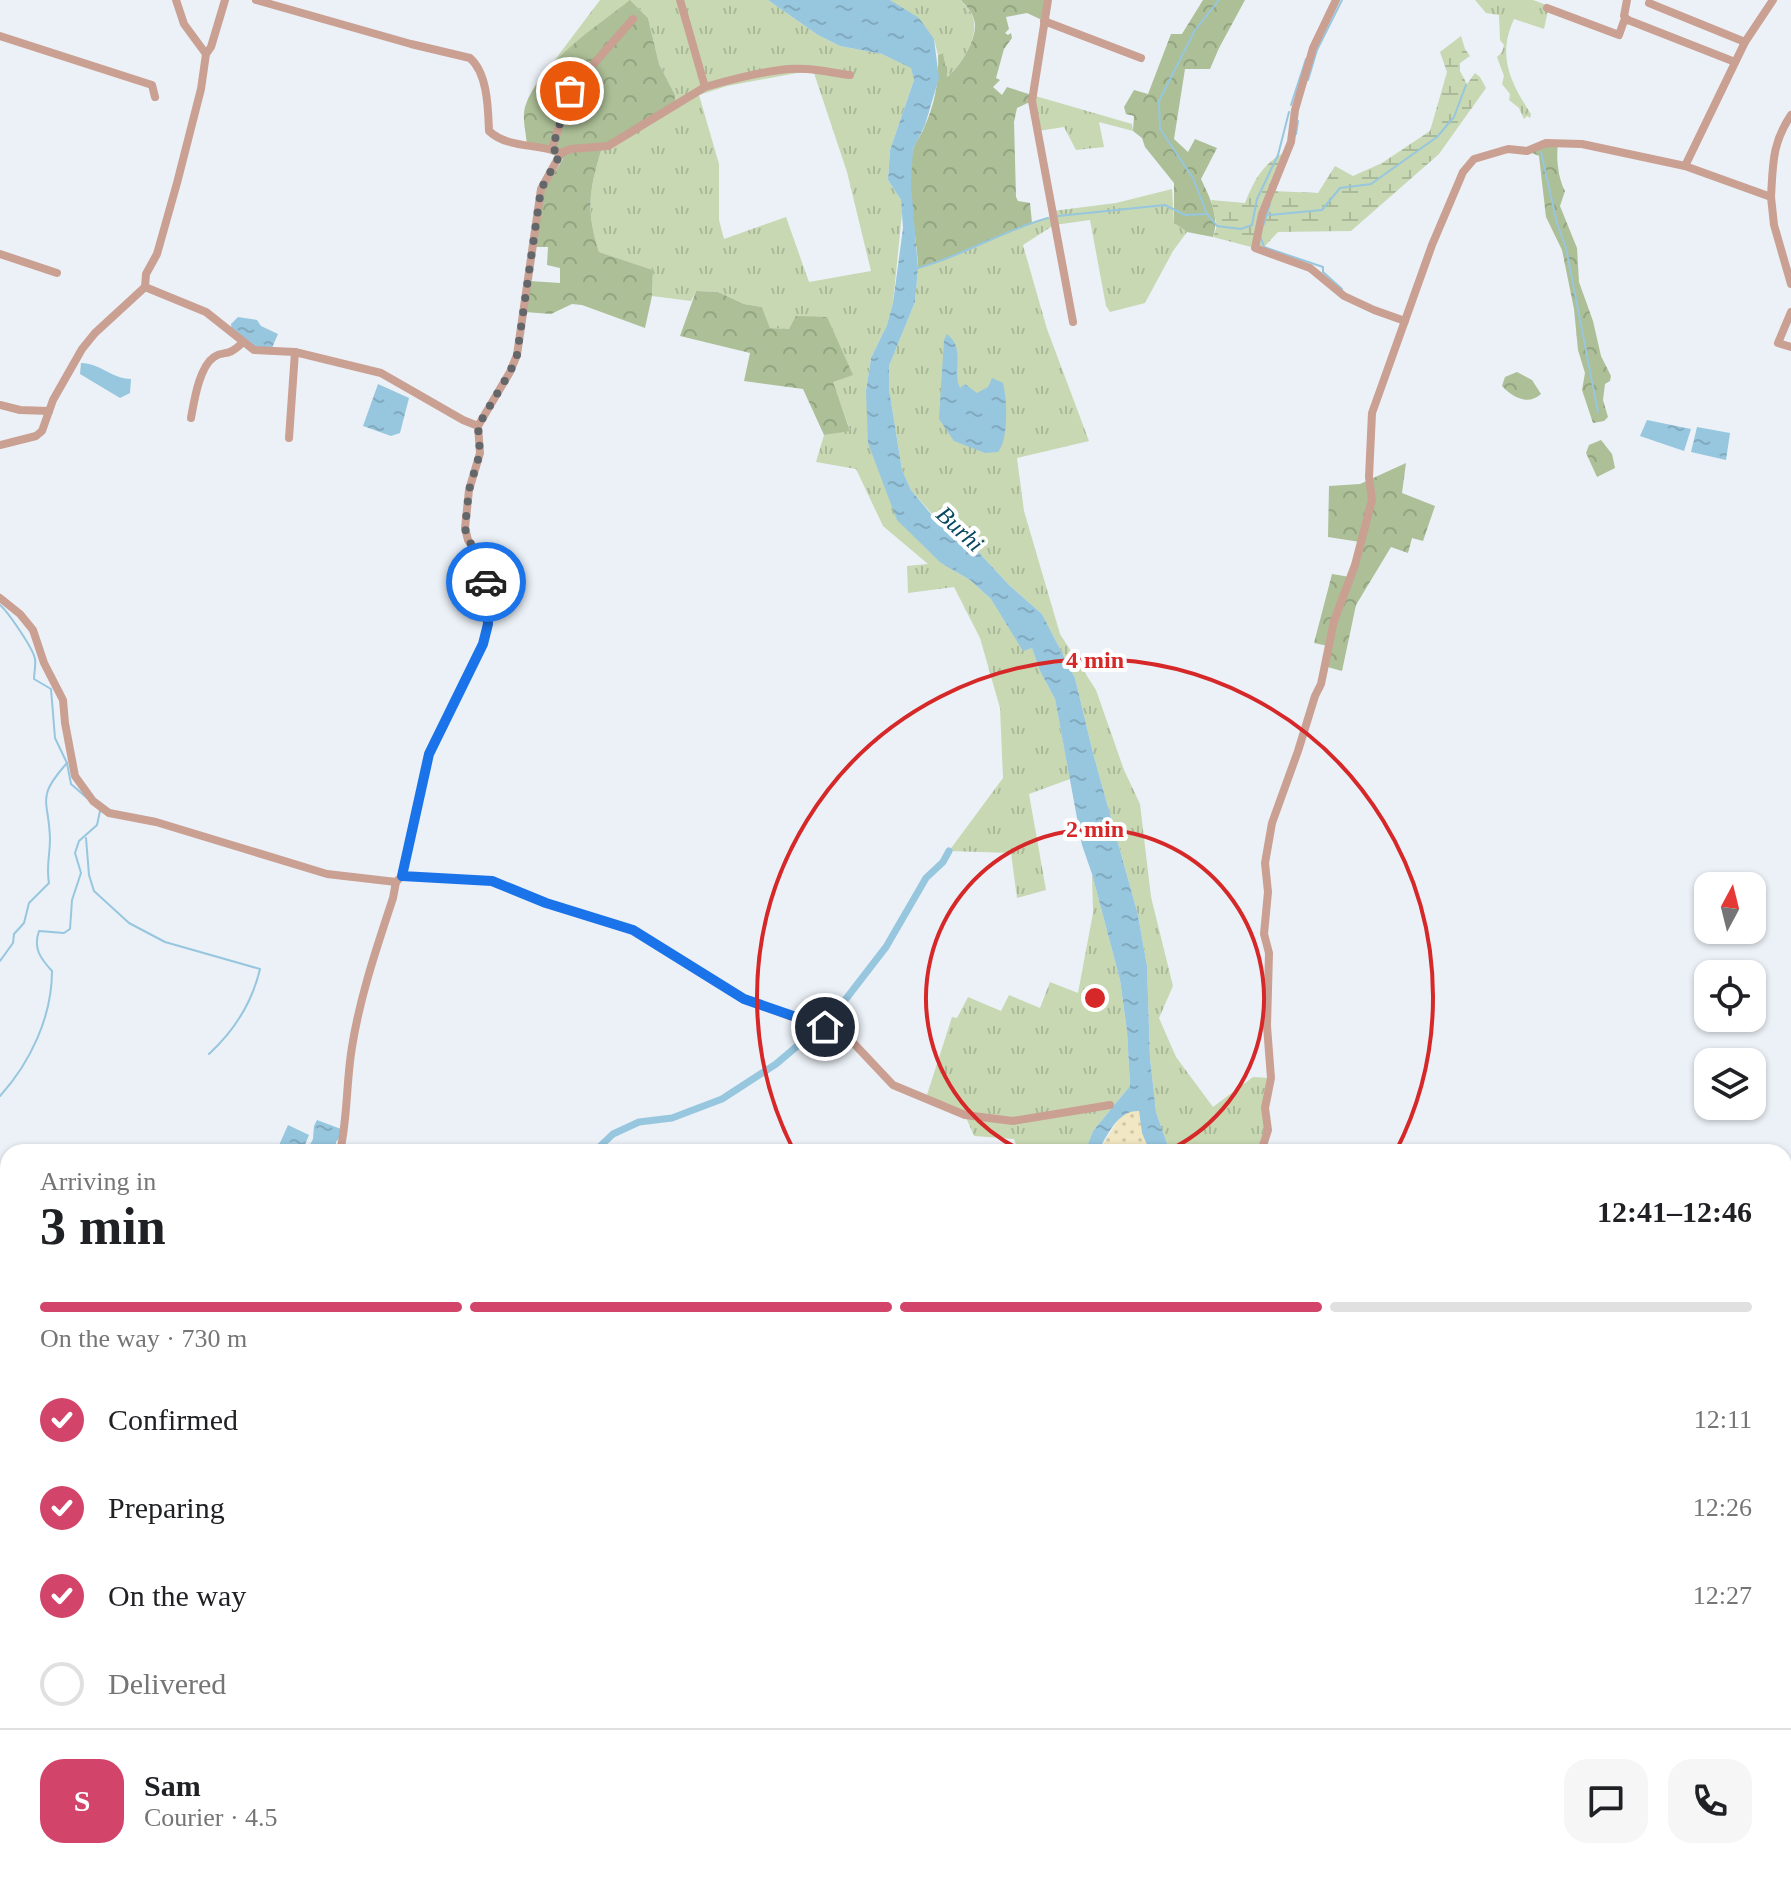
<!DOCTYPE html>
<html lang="en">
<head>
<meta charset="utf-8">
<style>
  :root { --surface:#fff; --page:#f6f6f6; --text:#202124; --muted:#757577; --line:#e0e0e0; --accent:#d3446a }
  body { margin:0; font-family:Georgia,serif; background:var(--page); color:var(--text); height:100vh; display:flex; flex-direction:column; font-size:30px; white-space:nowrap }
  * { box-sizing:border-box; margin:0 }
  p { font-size:26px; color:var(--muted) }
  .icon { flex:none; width:44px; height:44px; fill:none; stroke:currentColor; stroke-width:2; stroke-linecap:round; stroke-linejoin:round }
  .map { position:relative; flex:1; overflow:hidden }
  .sheet { position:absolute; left:0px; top:1144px; width:1792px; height:744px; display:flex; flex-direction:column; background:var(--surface); border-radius:24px 24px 0 0; box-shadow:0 2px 6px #0004 }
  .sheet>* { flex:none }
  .needle { width:52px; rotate:7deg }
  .buttons { position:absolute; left:1694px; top:872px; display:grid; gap:16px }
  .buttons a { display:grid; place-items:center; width:72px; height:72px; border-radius:16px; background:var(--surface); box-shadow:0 2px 6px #0004; font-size:40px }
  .pin { position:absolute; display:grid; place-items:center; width:68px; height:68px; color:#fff; margin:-34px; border:4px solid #fff; border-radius:50%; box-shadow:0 2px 8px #0007 }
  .courier { position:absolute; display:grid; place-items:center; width:80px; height:80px; margin:-40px; border:6px solid #1a73e8; border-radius:50%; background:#fff; color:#222; box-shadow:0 2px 10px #0007 }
  .headline em { font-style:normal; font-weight:700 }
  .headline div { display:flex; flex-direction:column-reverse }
  .headline { display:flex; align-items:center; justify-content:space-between; height:136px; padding:0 40px }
  h1 { font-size:52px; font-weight:700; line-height:60px }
  .bar { display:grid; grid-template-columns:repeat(4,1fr); gap:12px 8px; align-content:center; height:96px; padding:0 40px }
  .bar i { height:10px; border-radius:6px; background:var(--line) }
  .bar .active { background:var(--accent) }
  .bar p { grid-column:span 4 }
  .line { display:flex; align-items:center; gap:20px; padding:0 40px; border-top:2px solid var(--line) }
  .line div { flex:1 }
  .round { display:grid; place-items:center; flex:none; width:84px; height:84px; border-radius:24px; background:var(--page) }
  ol { padding:0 40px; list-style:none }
  li { display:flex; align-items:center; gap:24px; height:88px }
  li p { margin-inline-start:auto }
  li .icon { padding:8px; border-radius:50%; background:var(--accent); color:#fff; stroke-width:4 }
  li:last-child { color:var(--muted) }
  li i { width:44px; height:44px; border:4px solid var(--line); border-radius:50% }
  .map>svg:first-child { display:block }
  .grass { fill:url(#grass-tufts); fill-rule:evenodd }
  .forest { fill:url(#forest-crowns) }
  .wetland { fill:url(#wetland-marsh) }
  .sand { fill:url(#sand-dots) }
  .water { fill:url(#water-ripples) }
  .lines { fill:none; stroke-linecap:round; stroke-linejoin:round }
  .stream { stroke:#97c6df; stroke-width:2 }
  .canal { stroke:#97c6df; stroke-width:7 }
  .street { stroke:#caa093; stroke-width:8 }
  .done { stroke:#63676a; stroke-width:8; stroke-dasharray:0 14.4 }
  .route { stroke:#1a73e8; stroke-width:10 }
  .ring { fill:none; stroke:#d62828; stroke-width:4 }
  .labels { text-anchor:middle; stroke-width:8; stroke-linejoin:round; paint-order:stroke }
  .water-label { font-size:24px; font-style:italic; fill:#074760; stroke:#fff }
  .centre { fill:#d62828; stroke:#fff; stroke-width:4 }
  .ring-label { font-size:24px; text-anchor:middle; font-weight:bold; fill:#d62828; stroke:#fff; stroke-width:8; stroke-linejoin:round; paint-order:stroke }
</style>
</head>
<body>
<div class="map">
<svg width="1791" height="1888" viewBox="0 0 1791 1888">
  <defs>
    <pattern id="grass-tufts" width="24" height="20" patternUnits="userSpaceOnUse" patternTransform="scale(2)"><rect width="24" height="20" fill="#c7d8b3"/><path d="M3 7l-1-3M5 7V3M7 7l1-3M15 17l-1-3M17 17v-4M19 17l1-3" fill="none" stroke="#aab99a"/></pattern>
    <pattern id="forest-crowns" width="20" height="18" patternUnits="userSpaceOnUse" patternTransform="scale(2)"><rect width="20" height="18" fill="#acbf96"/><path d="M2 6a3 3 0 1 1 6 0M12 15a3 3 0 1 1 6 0" fill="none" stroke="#93a481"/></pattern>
    <pattern id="wetland-marsh" width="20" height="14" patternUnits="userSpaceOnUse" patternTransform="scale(2)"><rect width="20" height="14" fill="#c7d8b3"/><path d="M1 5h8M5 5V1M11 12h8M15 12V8" fill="none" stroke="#aab99a"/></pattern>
    <pattern id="sand-dots" width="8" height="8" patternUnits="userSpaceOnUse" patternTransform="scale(2)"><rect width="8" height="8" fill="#f1e7c2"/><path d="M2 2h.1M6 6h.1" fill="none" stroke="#cec6a6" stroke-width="1.8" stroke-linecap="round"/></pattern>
    <pattern id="water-ripples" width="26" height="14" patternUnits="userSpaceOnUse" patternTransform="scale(2)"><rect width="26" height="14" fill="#97c6df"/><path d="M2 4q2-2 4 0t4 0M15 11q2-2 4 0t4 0" fill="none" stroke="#82aabf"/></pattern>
  </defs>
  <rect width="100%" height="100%" fill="#ebf1f7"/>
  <!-- grass -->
  <g class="grass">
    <path d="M 600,0 L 768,0 L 818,35 L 840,46 L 882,54 L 911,67 L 914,80 L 890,150 L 888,180 L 901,200 L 902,213 L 893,303 L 887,325 L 871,358 L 866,391 L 941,563 L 970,580 L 991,599 L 1023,650 L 1032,648 L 1040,671 L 1055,699 L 1070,779 L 1029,794 L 1046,890 L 1017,898 L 1011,853 L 949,851 L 1003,778 L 1000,708 L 980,638 L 954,587 L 908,593 L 907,566 L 928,564 L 883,526 L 856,469 L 816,462 L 824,435 L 850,430 L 832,381 L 852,375 L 789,329 L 770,328 L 762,307 L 744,304 L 718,292 L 696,291 L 691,301 L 652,296 L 653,270 L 599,252 C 586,213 589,190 601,151 L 608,149 L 675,95 L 659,64 L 648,18 L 631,1 L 551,65 ZM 813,70 L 847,172 L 871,271 L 809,282 L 786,217 L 724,239 L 719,220 L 719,164 L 699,95 L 727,86 Z"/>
    <path d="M 890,0 L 961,0 C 966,7 973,13 974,22 C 977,40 960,67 946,78 L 942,53 L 938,55 L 934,39 Z"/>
    <path d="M 1475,0 L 1533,0 L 1549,6 L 1544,29 L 1514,19 C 1497,56 1510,82 1531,114 L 1530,118 L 1527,116 L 1524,119 L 1519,108 L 1509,100 L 1510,94 L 1502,84 L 1504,76 L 1497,57 L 1502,52 L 1504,45 L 1500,40 L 1499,15 L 1486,13 Z"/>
    <polygon points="1032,95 1132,124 1133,131 1099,122 1104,147 1076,150 1064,127 1038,131"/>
    <path d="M 1172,189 L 1174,223 L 1187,232 L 1173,251 L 1145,303 L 1110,312 L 1106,306 L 1090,220 L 1054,225 L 1023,245 L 1047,329 L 1089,441 L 1017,458 L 1024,511 L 1060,634 L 1096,690 L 1124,770 L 1140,804 L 1151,897 L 1173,986 L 1159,1018 L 1176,1057 L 1213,1107 L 1253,1077 L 1271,1078 C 1266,1103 1268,1127 1261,1152 L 1170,1152 L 1156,1112 L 1150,1058 L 1147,966 L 1138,915 L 1093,753 L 1075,678 L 1042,614 L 1010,586 L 969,542 L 933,515 L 911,490 L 902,470 L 889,389 L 889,366 L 915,302 L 918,268 C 963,256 1003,230 1048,218 L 1053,211 L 1116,203 Z"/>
    <polygon points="1092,874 1120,980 1127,1031 1130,1086 1093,1131 1085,1152 1019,1152 1014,1139 974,1136 965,1115 926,1098 952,1017 957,1018 968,997 1001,1011 1009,995 1040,1008 1050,982 1078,993 1093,913"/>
  </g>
  <!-- forest -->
  <g class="forest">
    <path d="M 630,0 L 648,18 L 659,64 L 675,95 L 674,109 L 601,151 C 589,190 586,212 599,252 L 653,270 L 652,296 L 645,328 L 582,305 L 572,304 L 551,314 L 525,312 L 530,281 L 560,283 L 560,268 L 547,265 L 548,247 L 533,247 L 539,198 L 563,159 L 527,144 C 526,133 522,118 525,107 C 539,63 596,27 630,0 Z"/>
    <path d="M 961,0 L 1048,0 L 1044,21 L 1027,13 L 1006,17 L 1009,29 L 1005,33 L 1008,35 L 1011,33 L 1012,38 L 1004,49 L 996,78 L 1000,80 L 993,87 L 1002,95 L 1007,87 L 1032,95 L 1032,101 L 1017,108 L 1014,122 L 1016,197 L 1018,201 L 1030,203 L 1032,223 L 942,261 L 918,268 C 917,231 904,185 913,150 C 915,142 921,135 924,128 C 935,104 939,81 938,55 L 943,53 L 947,77 C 960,67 976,41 975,24 C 974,14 967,7 961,0 Z"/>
    <path d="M 1203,0 L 1245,0 L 1219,48 L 1210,69 L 1185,69 L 1174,139 L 1188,152 L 1195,139 L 1217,148 L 1201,179 C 1210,198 1220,217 1213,237 L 1187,232 L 1174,223 L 1174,183 L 1145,147 L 1142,138 L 1133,131 L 1134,116 L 1126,114 L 1124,107 L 1134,90 L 1148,94 L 1171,34 L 1182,34 Z"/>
    <path d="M 1558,143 C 1556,158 1558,178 1565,191 L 1560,206 L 1577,248 L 1579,282 L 1593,321 L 1601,356 L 1611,376 L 1610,381 L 1605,384 L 1603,400 L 1608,417 L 1604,421 L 1593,423 L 1582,390 L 1585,373 L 1578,350 L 1574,309 L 1562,250 L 1546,217 L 1539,156 L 1527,151 Z"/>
    <polygon points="696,291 718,292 744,304 762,307 770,328 789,329 796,316 827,317 853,375 833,382 850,431 824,435 803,389 744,381 750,353 680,336"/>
    <path d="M 1517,372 L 1532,380 L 1541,394 C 1528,406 1512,397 1502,386 L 1505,377 Z"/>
    <polygon points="1601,440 1612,454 1615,468 1597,477 1586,453 1589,445"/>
    <polygon points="1406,463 1402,493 1435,506 1423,541 1412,538 1408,553 1391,547 1356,605 1342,671 1324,666 1328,646 1314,643 1332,574 1350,577 1360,542 1328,537 1329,486 1360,484"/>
    <polygon points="1791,1415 1791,1546 1787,1547 1787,1560 1784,1566 1784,1423"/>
    <polygon points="1791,1596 1791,1812 1784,1800 1784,1597"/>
    <polygon points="227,1880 297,1880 296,1888 226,1888"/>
    <polygon points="1156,1880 1212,1887 1223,1880 1258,1880 1265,1888 1154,1888"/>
  </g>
  <!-- wetland -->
  <path class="wetland" d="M 1461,36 L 1465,49 L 1470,56 L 1460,63 L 1460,71 L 1467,84 L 1475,73 L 1480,77 L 1486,88 L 1439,154 L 1351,231 L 1278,232 L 1264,247 L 1255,248 L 1213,237 L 1217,226 L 1211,200 L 1245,203 C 1254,180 1264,161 1288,151 L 1272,191 L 1318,193 L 1335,166 L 1353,176 L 1382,163 L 1430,131 L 1447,72 L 1440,52 Z"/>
  <!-- sand -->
  <g class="sand">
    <polygon points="1129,1111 1139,1111 1142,1132 1150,1152 1098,1152 1120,1117"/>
    <polygon points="1287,1880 1393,1880 1400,1881 1407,1888 1288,1888"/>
  </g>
  <!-- water -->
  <g class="water">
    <path d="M 768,0 L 890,0 L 919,18 L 934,39 L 939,78 L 925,125 L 913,149 L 911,184 L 918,268 L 915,302 L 889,366 L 889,389 L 902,470 L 911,490 L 931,514 L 969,542 L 1010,586 L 1042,614 L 1075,678 L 1093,753 L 1138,915 L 1147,966 L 1150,1058 L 1156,1112 L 1170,1152 L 1150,1152 L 1142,1133 L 1139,1111 C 1118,1110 1107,1135 1098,1152 L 1085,1152 L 1093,1131 L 1130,1086 L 1127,1031 L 1120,980 L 1092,874 L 1082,845 L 1055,699 L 1040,671 L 1032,648 L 1023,651 L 991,599 L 970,580 L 941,563 L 897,520 L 868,443 L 866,391 L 871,358 L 887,325 L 893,303 L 903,228 L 901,200 L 888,180 L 890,150 L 914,80 L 911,68 L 882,54 L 840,46 L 818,35 Z"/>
    <polygon points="238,317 257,320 261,326 278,334 271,350 259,350 232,332 231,324"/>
    <path d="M 947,334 C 966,349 952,370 960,388 L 965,384 L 977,393 L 988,387 L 992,378 L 1003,383 C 1007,399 1009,439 998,452 L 985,453 L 954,441 L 939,419 L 944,340 Z"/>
    <path d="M 81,363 C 100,363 112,379 131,379 L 130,393 L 120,398 L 80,374 Z"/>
    <polygon points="378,384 409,398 400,433 391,436 363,426"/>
    <polygon points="1647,420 1691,429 1684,451 1640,436"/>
    <polygon points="1697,427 1730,433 1726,460 1691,452"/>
    <polygon points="317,1120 341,1129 340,1137 336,1142 336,1152 306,1152 313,1139 314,1126"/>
    <polygon points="288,1125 309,1135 302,1152 276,1152"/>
  </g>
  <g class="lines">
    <!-- stream -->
    <g class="stream">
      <polyline points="1308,80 1317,50 1342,0"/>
      <polyline points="1291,105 1306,59"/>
      <polyline points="1296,134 1298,121"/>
      <polyline points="1541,152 1557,223 1566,248 1598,412"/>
      <polyline points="1208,215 1217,226 1241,229 1252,225 1257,199 1278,155 1289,112"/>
      <polyline points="1269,215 1322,210 1340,188 1371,184 1437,137 1454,117 1466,85"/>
      <polyline points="1058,216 1165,205 1185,215 1207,214 1193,178 1160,129 1159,101 1195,30 1219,0"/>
      <polyline points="1264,224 1270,204"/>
      <polyline points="1261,238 1264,247 1323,267 1323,272 1342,289"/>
      <path d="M 918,268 C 963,256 1003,230 1048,218"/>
      <path d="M 0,605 C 8,612 33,648 35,659 C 36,666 34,672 34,679 L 51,689 L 55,738 L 67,763 C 35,799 49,799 50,839 C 50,854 46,868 49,883 L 29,903 L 24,923 L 14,934 L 13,943 L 0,961"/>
      <polyline points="67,763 71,784 87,798"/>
      <path d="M 86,838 L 89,875 L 94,891 L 129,923 L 165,942 L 260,969 C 252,1003 235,1030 209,1054"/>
      <path d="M 0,1096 C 30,1063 52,1017 52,971 C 40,958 33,948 39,931 L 64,933 L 70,929 L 72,900 L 81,873 L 75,853 L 79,841 L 97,825 L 100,811"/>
      <polyline points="1784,1292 1789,1293 1791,1290"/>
      <polyline points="1784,1489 1791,1488"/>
      <polyline points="1784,1522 1784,1535"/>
      <polyline points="1784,1650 1790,1656 1791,1662"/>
      <polyline points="1791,1671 1791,1686"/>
      <polyline points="1784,1729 1791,1724"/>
      <polyline points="1784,1763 1791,1769"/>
      <polyline points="1553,1880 1554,1888"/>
      <polyline points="739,1888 742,1880"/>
      <polyline points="807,1888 810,1880"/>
    </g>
    <!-- canal -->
    <g class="canal">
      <polyline points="832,1017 886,947 926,878 943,862 949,851"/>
      <polyline points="594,1152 613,1134 639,1122 672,1118 722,1099 776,1064 815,1031"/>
      <polyline points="248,1880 249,1888"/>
    </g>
    <!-- street -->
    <g class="street">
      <path d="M 176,0 L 184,24 L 206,54 L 201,89 L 177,183 L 157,254 L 146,274 L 145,287 L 206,312 L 254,350 L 295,352 L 381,373 L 463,420 L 478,426 L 510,372 L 517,355 L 541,189 L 561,153 L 570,149 L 608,146 L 705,87 C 729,80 755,73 780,70 C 803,66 827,72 850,75"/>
      <path d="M 256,0 L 411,44 L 470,58 C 488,74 488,109 489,131 C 508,149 539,143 561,153"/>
      <polyline points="680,0 705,87"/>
      <polyline points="1048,0 1032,101 1073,322"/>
      <polyline points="1336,0 1313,48 1295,110 1291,142 1262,214 1255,248 1310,268 1344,296 1374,310 1405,321"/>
      <polyline points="1627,0 1624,16 1628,20"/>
      <polyline points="1773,0 1745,42 1685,166 1771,197 1774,225 1791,284"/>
      <polyline points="1649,3 1745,42"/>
      <polyline points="1547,8 1619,35 1624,21 1628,20 1735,62"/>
      <polyline points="1044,21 1141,58"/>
      <polyline points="0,36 152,85 155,97"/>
      <polyline points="206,54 211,47 225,0"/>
      <polyline points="552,149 570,91 633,19"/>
      <path d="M 1771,197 C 1773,164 1772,143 1791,115"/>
      <polyline points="0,254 57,273"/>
      <polyline points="1791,312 1778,343 1791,347"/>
      <polyline points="0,405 20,410 49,411"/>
      <path d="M 191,418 C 194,402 199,367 214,357 C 224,350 227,358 242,343"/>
      <polyline points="289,438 295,352"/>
      <polyline points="0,445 36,436 42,431 53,400 82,349 95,333 145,287"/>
      <polyline points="0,598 20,614 33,630 44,663 63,700 65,723 75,776 93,801 109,813 156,822 327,874 396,882 402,876 492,881 546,903 633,930 744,999 808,1023 843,1032 893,1085 965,1115 1013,1121 1110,1105"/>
      <polyline points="402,876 429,754 483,644 488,624 484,561 468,540 465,528 469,490 480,453 478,426"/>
      <path d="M 340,1152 C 348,1115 346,1083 352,1047 C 360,996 377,947 393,898 L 396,882"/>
      <polyline points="1261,1152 1268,1130 1265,1108 1271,1078 1267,1026 1269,953 1264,934 1268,892 1265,863 1272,823 1298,751 1315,696 1321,684 1334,621 1355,565 1372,500 1369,477 1372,413 1432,245 1463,172 1474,159 1508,149 1527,151 1546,143 1582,144 1685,166"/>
      <polyline points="0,1256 8,1258"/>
      <polyline points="0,1537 8,1538"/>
      <polyline points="734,1888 737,1880"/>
    </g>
  </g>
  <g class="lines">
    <!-- done -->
    <polyline class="done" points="486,582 484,561 468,540 465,528 469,490 480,453 478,426 510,372 517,355 541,189 561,153 552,149 570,91"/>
    <!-- route -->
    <polyline class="route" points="486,582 488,624 483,644 429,754 402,876 492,881 546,903 633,930 744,999 825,1027"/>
  </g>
  <!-- distance rings -->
  <g class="ring">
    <path d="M1025 1152A169 169 0 1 1 1165 1152"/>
    <path d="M794 1151A338 338 0 1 1 1396 1151"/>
  </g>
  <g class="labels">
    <!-- water labels -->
    <g class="water-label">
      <text transform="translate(960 529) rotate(43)" y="8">Burhi</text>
    </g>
  </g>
  <circle cx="1095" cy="998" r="12" class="centre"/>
  <g class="ring-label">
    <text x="1095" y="668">4 min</text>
    <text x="1095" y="837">2 min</text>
  </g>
</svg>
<div class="buttons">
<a><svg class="needle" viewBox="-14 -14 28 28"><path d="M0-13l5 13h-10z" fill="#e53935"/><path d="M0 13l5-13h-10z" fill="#757577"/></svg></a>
<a><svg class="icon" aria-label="locate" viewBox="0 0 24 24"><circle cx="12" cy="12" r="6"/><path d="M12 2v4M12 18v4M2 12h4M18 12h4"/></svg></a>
<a><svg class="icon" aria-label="layers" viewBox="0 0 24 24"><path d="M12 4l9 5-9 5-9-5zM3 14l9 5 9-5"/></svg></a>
</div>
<div class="pin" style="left:570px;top:91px;background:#ea580c"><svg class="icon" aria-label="bag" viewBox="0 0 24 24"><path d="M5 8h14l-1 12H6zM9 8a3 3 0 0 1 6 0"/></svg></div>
<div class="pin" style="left:825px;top:1027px;background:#1f2937"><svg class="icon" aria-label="home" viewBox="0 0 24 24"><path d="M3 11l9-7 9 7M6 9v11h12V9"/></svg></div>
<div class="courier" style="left:486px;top:582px"><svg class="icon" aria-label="car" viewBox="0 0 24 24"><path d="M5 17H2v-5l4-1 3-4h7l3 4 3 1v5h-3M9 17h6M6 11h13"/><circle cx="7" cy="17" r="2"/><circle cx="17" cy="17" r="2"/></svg></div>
<section class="sheet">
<div class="headline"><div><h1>3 min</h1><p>Arriving in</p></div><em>12:41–12:46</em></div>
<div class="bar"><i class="active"></i><i class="active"></i><i class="active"></i><i></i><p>On the way · 730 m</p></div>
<ol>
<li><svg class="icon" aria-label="check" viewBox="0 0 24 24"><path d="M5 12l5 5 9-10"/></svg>Confirmed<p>12:11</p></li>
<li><svg class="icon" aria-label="check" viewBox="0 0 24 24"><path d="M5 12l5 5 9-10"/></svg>Preparing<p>12:26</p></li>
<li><svg class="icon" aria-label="check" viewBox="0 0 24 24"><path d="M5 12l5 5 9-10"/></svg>On the way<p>12:27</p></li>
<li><i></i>Delivered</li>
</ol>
<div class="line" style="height:144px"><b class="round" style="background:var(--accent);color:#fff">S</b><div><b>Sam</b><p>Courier · 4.5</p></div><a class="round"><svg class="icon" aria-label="chat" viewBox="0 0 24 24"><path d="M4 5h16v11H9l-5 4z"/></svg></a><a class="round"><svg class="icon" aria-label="phone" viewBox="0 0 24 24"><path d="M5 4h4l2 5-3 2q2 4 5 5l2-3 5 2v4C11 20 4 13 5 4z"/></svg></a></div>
</section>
</div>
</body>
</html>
